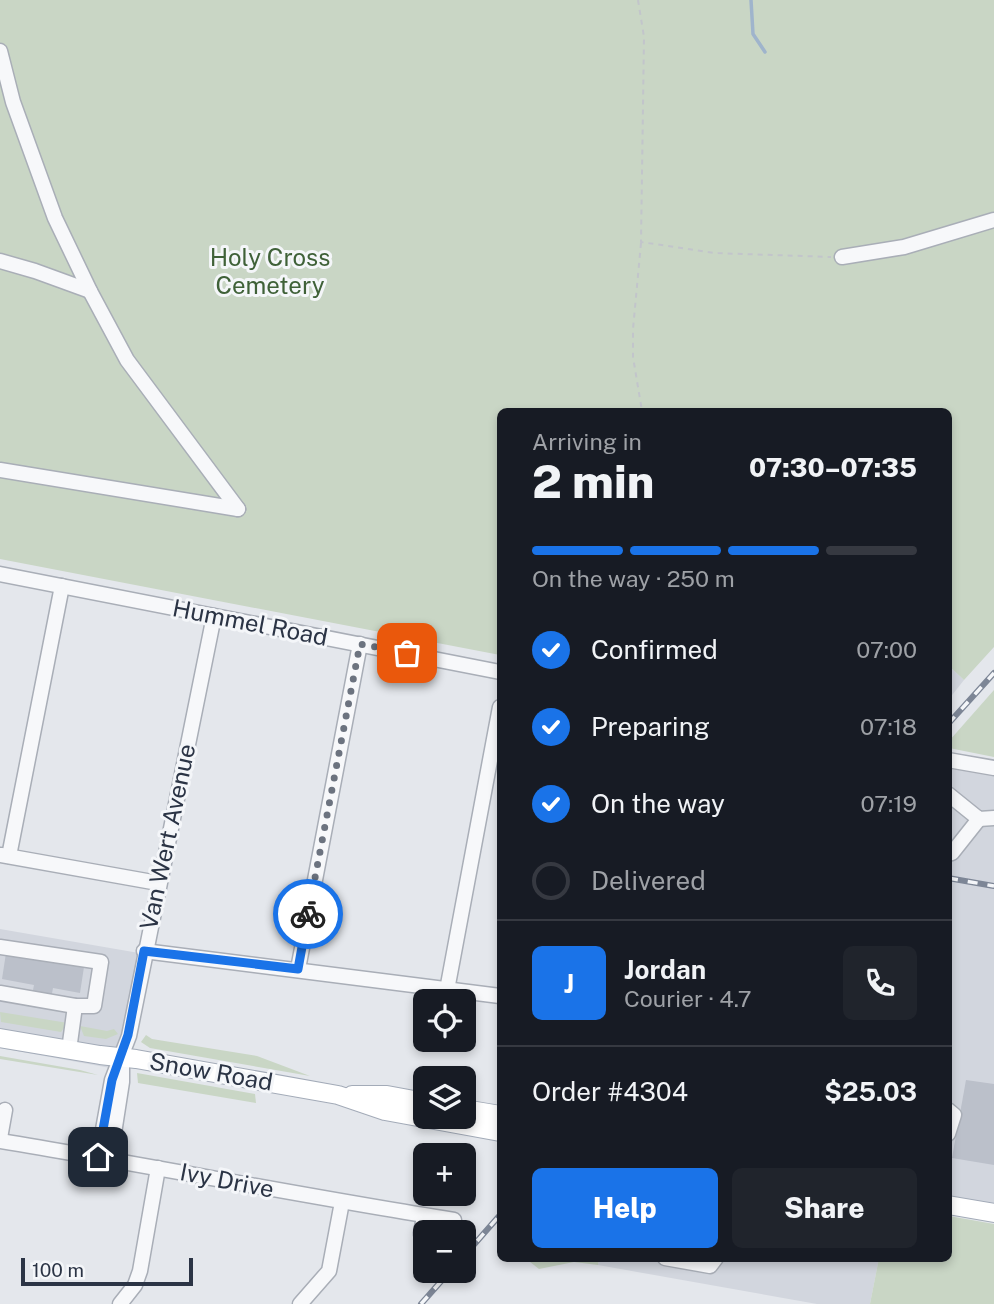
<!DOCTYPE html>
<html lang="en">
<head>
<meta charset="utf-8">
<style>
  :root { --surface:#171b24; --page:#20242c; --text:#f1f3f6; --muted:#9ea1a6; --line:#363941; --accent:#1a73e8 }
  body { margin:0; font-family:"Public Sans",sans-serif; background:var(--page); color:var(--text); height:100vh; display:flex; flex-direction:column; font-size:26px; white-space:nowrap }
  * { box-sizing:border-box; margin:0 }
  p { font-size:23px; color:var(--muted) }
  .icon { flex:none; width:38px; height:38px; fill:none; stroke:currentColor; stroke-width:2; stroke-linecap:round; stroke-linejoin:round }
  .map { position:relative; flex:1; overflow:hidden }
  .side { position:absolute; left:497px; top:408px; width:455px; height:854px; display:flex; flex-direction:column; background:var(--surface); border-radius:10px; box-shadow:0 4px 10px #0003 }
  .side>* { flex:none }
  .controls { position:absolute; left:413px; top:989px; display:grid; gap:14px }
  .controls a { display:grid; place-items:center; width:63px; height:63px; border-radius:10px; background:var(--surface); box-shadow:0 4px 10px #0003; font-size:35px }
  .scale { position:absolute; left:21px; bottom:18px; width:172px; box-sizing:border-box; padding-left:7px; border:4px solid #2b3445; border-top:0; font-size:19px; line-height:24px; white-space:nowrap; color:#2b3445; -webkit-text-stroke:5px #f4f6f9; paint-order:stroke }
  .pin { position:absolute; display:grid; place-items:center; width:60px; height:60px; color:#fff; margin:-30px; border-radius:14px; box-shadow:0 4px 10px #0006 }
  .courier { position:absolute; display:grid; place-items:center; width:70px; height:70px; margin:-35px; border:5px solid #1a73e8; border-radius:50%; background:#fff; color:#222; box-shadow:0 2px 9px #0007 }
  .headline em { font-style:normal; font-weight:800 }
  .headline div { display:flex; flex-direction:column-reverse }
  .headline { display:flex; align-items:center; justify-content:space-between; height:119px; padding:0 35px }
  h1 { font-size:46px; font-weight:800; line-height:52px }
  .bar { display:grid; grid-template-columns:repeat(4,1fr); gap:10px 7px; align-content:center; height:84px; padding:0 35px }
  .bar i { height:9px; border-radius:5px; background:var(--line) }
  .bar .on { background:var(--accent) }
  .bar p { grid-column:span 4 }
  .line { display:flex; align-items:center; gap:18px; padding:0 35px; border-top:2px solid var(--line) }
  .line div { flex:1 }
  .round { display:grid; place-items:center; flex:none; width:74px; height:74px; border-radius:10px; background:var(--page) }
  ol { padding:0 35px; list-style:none }
  li { display:flex; align-items:center; gap:21px; height:77px }
  li p { margin-inline-start:auto }
  li .icon { padding:7px; border-radius:50%; background:var(--accent); color:#fff; stroke-width:4 }
  li:last-child { color:var(--muted) }
  li i { width:38px; height:38px; border:4px solid var(--line); border-radius:50% }
  .primary-button { display:flex; gap:14px; margin-top:auto; padding:14px 35px }
  .primary-button a { flex:1; height:80px; border-radius:10px; background:var(--accent); color:#fff; font-size:28px; font-weight:800; line-height:80px; text-align:center }
  .primary-button a+a { background:var(--page); color:var(--text) }
  .map>svg:first-child { display:block }
  .built { fill:#d2d6de }
  .green { fill:#c9d6c5 }
  .lines { fill:none; stroke-linecap:round; stroke-linejoin:round }
  .stream { stroke:#9fb4cc; stroke-width:3.5 }
  .building { fill:#bbc0ca }
  .minor-casing { stroke:#a9aeb7; stroke-width:17 }
  .major-casing { stroke:#a3abb8; stroke-width:20 }
  .path { stroke:#c2c5cb; stroke-width:2; stroke-dasharray:5 5; stroke-linecap:butt }
  .minor { stroke:#f7f8fa; stroke-width:14 }
  .major { stroke:#fff; stroke-width:18 }
  .rail-casing { stroke:#7d8696; stroke-width:6 }
  .rail { stroke:#f4f6f9; stroke-width:3.5; stroke-dasharray:10; stroke-linecap:butt }
  .done { stroke:#6c737f; stroke-width:7; stroke-dasharray:0 12.6 }
  .route { stroke:#1a73e8; stroke-width:9 }
  .labels { text-anchor:middle; stroke-width:6; stroke-linejoin:round; paint-order:stroke }
  .park-label { font-size:24px; fill:#3f6138; stroke:#f4f6f9 }
  .street-label { font-size:24px; fill:#2b3445; stroke:#f4f6f9 }
</style>
</head>
<body>
<div class="map">
<svg width="994" height="1304" viewBox="0 0 994 1304">
  <rect width="100%" height="100%" fill="#e4e7ec"/>
  <!-- built -->
  <g class="built">
    <polygon points="949,666 964,680 949,699"/>
    <polygon points="948,763 994,772 994,1207 949,1199"/>
    <polygon points="0,929 139,953 116,1069 0,1048"/>
    <polygon points="599,1258 879,1258 870,1304 817,1304 598,1265"/>
  </g>
  <!-- green -->
  <g class="green">
    <polygon points="0,0 994,0 994,647 964,680 949,666 948,411 500,411 500,655 0,559"/>
    <polygon points="994,690 994,757 949,748 949,741"/>
    <polygon points="0,1012 68,1023 61,1032 1,1022"/>
    <polygon points="80,1026 107,1031 114,1029 118,1034 106,1039 84,1036"/>
    <polygon points="146,1035 152,1039 257,1056 310,1076 150,1048 141,1042"/>
    <polygon points="0,1056 80,1070 98,1075 0,1059"/>
    <polygon points="137,1073 255,1094 256,1103 138,1083"/>
    <polygon points="949,1216 994,1224 994,1304 870,1304 879,1258 948,1258"/>
    <polygon points="525,1258 599,1258 598,1265 574,1262 539,1269"/>
  </g>
  <g class="lines">
    <!-- stream -->
    <polyline class="stream" points="751,0 753,34 765,52"/>
  </g>
  <!-- building -->
  <g class="building">
    <polygon points="6,953 84,967 80,993 53,988 51,999 32,995 34,985 2,979"/>
    <polygon points="966,1080 994,1084 994,1165 952,1158"/>
  </g>
  <g class="lines">
    <!-- minor casing -->
    <g class="minor-casing">
      <g id="minor">
        <polyline points="0,51 13,102 55,218 90,291 127,360 238,509"/>
        <polyline points="842,257 904,247 994,220"/>
        <polyline points="0,261 35,271 90,291"/>
        <polyline points="0,470 238,509"/>
        <polyline points="0,574 500,672"/>
        <polyline points="948,760 994,768"/>
        <polyline points="948,794 979,819 994,818"/>
        <polyline points="948,854 952,853 979,819"/>
        <polyline points="1,855 158,883"/>
        <polyline points="9,856 62,586"/>
        <polyline points="0,947 101,962 94,1006 75,1006 0,993"/>
        <polyline points="144,951 500,996"/>
        <polyline points="298,969 360,644"/>
        <polyline points="447,990 500,707"/>
        <polyline points="69,1050 75,1006"/>
        <polyline points="948,1110 954,1115 948,1134"/>
        <polyline points="0,1138 5,1110"/>
        <path d="M 0,1141 C 152,1166 302,1196 454,1220"/>
        <polyline points="98,1157 112,1080 129,1036 214,616"/>
        <polyline points="110,1159 122,1082 122,1066"/>
        <polyline points="421,1234 424,1216"/>
        <polyline points="665,1258 710,1266 716,1258"/>
        <polyline points="120,1304 135,1285 140,1271 158,1168"/>
        <polyline points="300,1304 329,1271 342,1202"/>
      </g>
    </g>
    <!-- major casing -->
    <g class="major-casing">
      <g id="major">
        <polyline points="0,1038 100,1055 136,1059 338,1095 385,1111 500,1132"/>
        <polyline points="352,1095 387,1095 425,1102"/>
        <polyline points="464,1109 500,1115"/>
        <polyline points="948,1205 994,1213"/>
      </g>
    </g>
    <!-- path -->
    <g class="path">
      <polyline points="638,0 644,37 641,242 714,253 831,257"/>
      <polyline points="641,243 633,329 633,357 642,411"/>
    </g>
    <!-- minor -->
    <use href="#minor" class="minor"/>
    <!-- major -->
    <use href="#major" class="major"/>
    <!-- rail casing -->
    <g class="rail-casing">
      <g id="rail">
        <polyline points="948,724 994,673"/>
        <polyline points="948,878 994,886"/>
        <polyline points="464,1256 500,1215"/>
        <polyline points="421,1304 451,1270"/>
      </g>
    </g>
    <!-- rail -->
    <use href="#rail" class="rail"/>
  </g>
  <g class="lines">
    <!-- done -->
    <polyline class="done" points="308,914 360,644 407,653"/>
    <!-- route -->
    <polyline class="route" points="98,1157 112,1080 128,1035 144,951 298,969 308,914"/>
  </g>
  <g class="labels">
    <!-- park labels -->
    <g class="park-label">
      <text x="270" y="266">Holy Cross<tspan x="270" dy="28">Cemetery</tspan></text>
    </g>
    <!-- street labels -->
    <g class="street-label">
      <text transform="translate(250 623) rotate(11)" y="8">Hummel Road</text>
      <text transform="translate(168 837) rotate(-78)" y="8">Van Wert Avenue</text>
      <text transform="translate(211 1072) rotate(10)" y="8">Snow Road</text>
      <text transform="translate(227 1181) rotate(11)" y="8">Ivy Drive</text>
    </g>
  </g>
</svg>
<div class="controls">
<a><svg class="icon" aria-label="locate" viewBox="0 0 24 24"><circle cx="12" cy="12" r="6"/><path d="M12 2v4M12 18v4M2 12h4M18 12h4"/></svg></a>
<a><svg class="icon" aria-label="layers" viewBox="0 0 24 24"><path d="M12 4l9 5-9 5-9-5zM3 14l9 5 9-5"/></svg></a>
<a>+</a>
<a>−</a>
</div>
<div class="scale">100 m</div>
<div class="pin" style="left:407px;top:653px;background:#ea580c"><svg class="icon" aria-label="bag" viewBox="0 0 24 24"><path d="M5 8h14l-1 12H6zM9 8a3 3 0 0 1 6 0"/></svg></div>
<div class="pin" style="left:98px;top:1157px;background:#1f2937"><svg class="icon" aria-label="home" viewBox="0 0 24 24"><path d="M3 11l9-7 9 7M6 9v11h12V9"/></svg></div>
<div class="courier" style="left:308px;top:914px"><svg class="icon" aria-label="bike" viewBox="0 0 24 24"><circle cx="6" cy="16" r="4"/><circle cx="18" cy="16" r="4"/><path d="M6 16l4-8h5l3 8M10 8l3 8H6M13 5h3"/></svg></div>
<section class="side">
<div class="headline"><div><h1>2 min</h1><p>Arriving in</p></div><em>07:30–07:35</em></div>
<div class="bar"><i class="on"></i><i class="on"></i><i class="on"></i><i></i><p>On the way · 250 m</p></div>
<ol>
<li><svg class="icon" aria-label="check" viewBox="0 0 24 24"><path d="M5 12l5 5 9-10"/></svg>Confirmed<p>07:00</p></li>
<li><svg class="icon" aria-label="check" viewBox="0 0 24 24"><path d="M5 12l5 5 9-10"/></svg>Preparing<p>07:18</p></li>
<li><svg class="icon" aria-label="check" viewBox="0 0 24 24"><path d="M5 12l5 5 9-10"/></svg>On the way<p>07:19</p></li>
<li><i></i>Delivered</li>
</ol>
<div class="line" style="height:126px"><b class="round" style="background:var(--accent);color:#fff">J</b><div><b>Jordan</b><p>Courier · 4.7</p></div><a class="round"><svg class="icon" aria-label="phone" viewBox="0 0 24 24"><path d="M5 4h4l2 5-3 2q2 4 5 5l2-3 5 2v4C11 20 4 13 5 4z"/></svg></a></div>
<div class="line" style="height:91px"><div>Order #4304</div><b>$25.03</b></div>
<div class="primary-button"><a>Help</a><a>Share</a></div>
</section>
</div>
</body>
</html>
